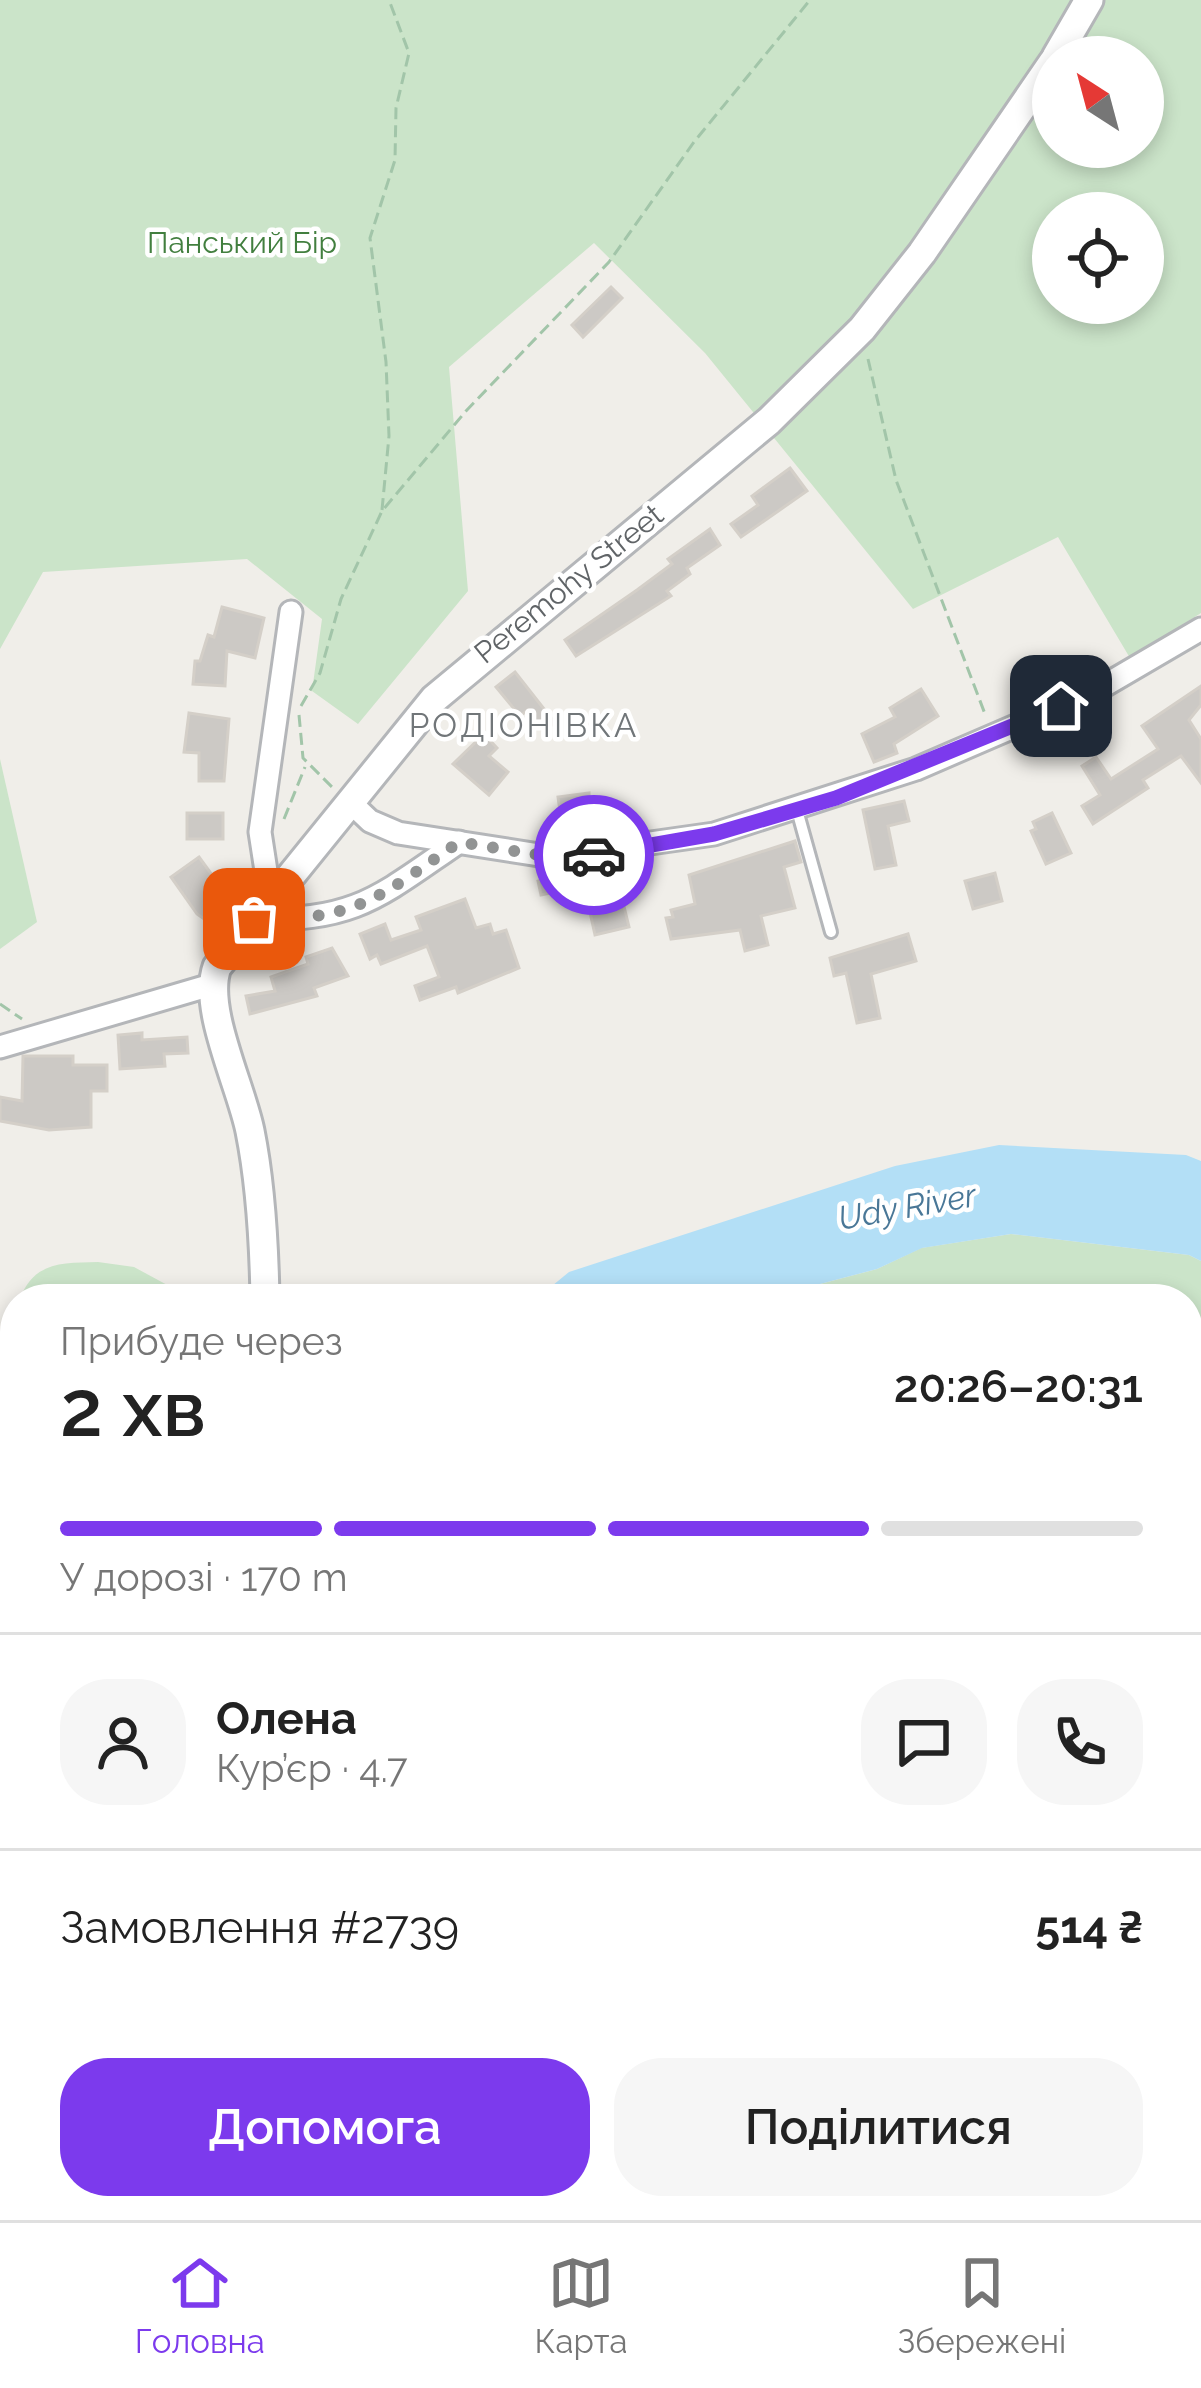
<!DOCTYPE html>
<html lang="uk">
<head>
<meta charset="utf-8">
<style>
  :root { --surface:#fff; --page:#f6f6f6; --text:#222; --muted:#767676; --line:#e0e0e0; --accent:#7c3aed }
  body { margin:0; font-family:Raleway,sans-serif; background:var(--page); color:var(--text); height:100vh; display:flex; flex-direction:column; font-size:45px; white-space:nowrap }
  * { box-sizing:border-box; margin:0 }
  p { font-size:39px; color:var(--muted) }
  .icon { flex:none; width:66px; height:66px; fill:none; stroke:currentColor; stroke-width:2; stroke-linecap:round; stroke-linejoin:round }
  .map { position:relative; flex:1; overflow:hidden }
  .details { position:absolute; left:0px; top:1284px; width:1203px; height:936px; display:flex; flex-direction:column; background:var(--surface); border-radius:48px 48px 0 0; box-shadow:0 6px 18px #0003 }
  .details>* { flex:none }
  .needle { width:78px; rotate:324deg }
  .tools { position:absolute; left:1032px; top:36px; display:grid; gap:24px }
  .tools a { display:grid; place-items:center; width:132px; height:132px; border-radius:50%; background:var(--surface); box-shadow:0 6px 18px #0003; font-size:60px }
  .pin { position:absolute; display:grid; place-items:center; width:102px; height:102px; color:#fff; margin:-51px; border-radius:24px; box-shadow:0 6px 18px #0006 }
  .courier { position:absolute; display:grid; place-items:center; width:120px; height:120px; margin:-60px; border:9px solid #7c3aed; border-radius:50%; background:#fff; color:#222; box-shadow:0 3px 15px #0007 }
  .headline em { font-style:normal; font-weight:600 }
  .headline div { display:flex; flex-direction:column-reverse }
  .headline { display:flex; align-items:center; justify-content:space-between; height:204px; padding:0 60px }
  h1 { font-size:78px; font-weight:600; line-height:90px }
  .bar { display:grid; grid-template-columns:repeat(4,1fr); gap:18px 12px; align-content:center; height:144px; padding:0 60px }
  .bar i { height:15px; border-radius:9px; background:var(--line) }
  .bar .active { background:var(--accent) }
  .bar p { grid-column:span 4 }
  .line { display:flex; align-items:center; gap:30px; padding:0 60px; border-top:3px solid var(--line) }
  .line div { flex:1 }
  .round { display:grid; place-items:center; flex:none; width:126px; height:126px; border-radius:48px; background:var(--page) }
  .cta { display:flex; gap:24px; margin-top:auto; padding:24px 60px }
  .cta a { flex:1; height:138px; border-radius:48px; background:var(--accent); color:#fff; font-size:48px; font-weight:600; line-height:138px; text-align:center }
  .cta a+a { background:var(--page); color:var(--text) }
  .tabs { display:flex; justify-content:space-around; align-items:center; height:168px; border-top:3px solid var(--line); background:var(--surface); font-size:33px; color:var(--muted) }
  .tabs a { display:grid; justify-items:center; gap:6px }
  .tabs .active { color:var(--accent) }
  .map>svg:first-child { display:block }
  .green { fill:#cbe4c9; fill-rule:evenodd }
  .water { fill:#b3dff6 }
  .building { fill:#ccc9c5; stroke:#d4cfc8; stroke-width:3 }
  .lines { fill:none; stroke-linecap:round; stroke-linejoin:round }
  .service-casing { stroke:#b4b6b9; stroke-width:16 }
  .minor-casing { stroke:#b4b6b9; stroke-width:27 }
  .tertiary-casing { stroke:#b4b6b9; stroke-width:33 }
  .path { stroke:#a2c5a9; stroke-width:3; stroke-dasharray:12 6; stroke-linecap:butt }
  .service { stroke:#fff; stroke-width:10 }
  .minor { stroke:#fff; stroke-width:21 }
  .tertiary { stroke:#fff; stroke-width:27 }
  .done { stroke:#929494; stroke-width:12; stroke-dasharray:0 21.6 }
  .route { stroke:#7c3aed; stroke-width:15 }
  .labels { text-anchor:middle; stroke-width:9; stroke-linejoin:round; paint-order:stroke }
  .park-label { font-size:30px; fill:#427f3f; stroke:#fff }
  .street-label { font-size:30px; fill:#606467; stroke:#fff }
  .neighbourhood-label { font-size:33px; letter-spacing:3px; fill:#717679; stroke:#fff }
  .water-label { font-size:33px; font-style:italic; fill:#497797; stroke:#fff }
</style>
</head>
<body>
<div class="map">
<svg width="1201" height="2220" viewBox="0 0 1201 2220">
  <rect width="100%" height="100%" fill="#f0eee9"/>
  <!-- green -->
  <g class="green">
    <path d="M 0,0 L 1201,0 L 1201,613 L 1130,658 L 1058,537 L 913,609 L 705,353 L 594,243 L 449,367 L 468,591 L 358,724 L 312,691 L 322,619 L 247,559 L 43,572 L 0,649 ZM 1053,57 L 1143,57 L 1143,147 L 1053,147 ZM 1053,213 L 1143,213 L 1143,303 L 1053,303 Z"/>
    <polygon points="0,759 37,922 0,949"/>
    <polygon points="1011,1234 1189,1255 1201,1261 1201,2220 0,2220 0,1885 15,1874 15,2205 1188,2205 1188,1299 763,1299 877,1269 921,1248"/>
    <path d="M 98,1262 L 134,1267 L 182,1293 L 215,1291 L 225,1299 L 20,1299 C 34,1261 63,1263 98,1262 Z"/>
    <polygon points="15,1320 15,1467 0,1477 0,1340"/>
  </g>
  <!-- water -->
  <polygon class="water" points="999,1145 1186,1155 1201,1161 1201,1261 1189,1255 1011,1234 922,1248 877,1269 763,1299 536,1299 569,1272 895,1166"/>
  <!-- building -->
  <g class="building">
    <polygon points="611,287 622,298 583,337 572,325"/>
    <polygon points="790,468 807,491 741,537 731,524 758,505 752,496"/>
    <polygon points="710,529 720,545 687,568 690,574 667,591 671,596 576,656 565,640 637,590 672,564 668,559"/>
    <polygon points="222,607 264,618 255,658 227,651 225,686 193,684 195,661 200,661 208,635 214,637"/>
    <polygon points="515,672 555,723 543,731 528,710 520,716 496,687"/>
    <polygon points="1201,686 1201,705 1189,720 1201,739 1201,783 1181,756 1143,780 1148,788 1093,824 1082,806 1100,795 1082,766 1096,757 1111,779 1158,749 1142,726"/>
    <polygon points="921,689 938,716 894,744 897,753 874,762 862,734 895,717 890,708"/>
    <polygon points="189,713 229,719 224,781 199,781 199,753 184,752"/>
    <polygon points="484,734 497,748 489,756 508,772 489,795 453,764"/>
    <polygon points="589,793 590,836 564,840 558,797"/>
    <polygon points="904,801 909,821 888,826 896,865 875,869 863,810"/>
    <rect x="187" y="813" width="36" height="26"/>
    <polygon points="1052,813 1071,853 1046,864 1031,831 1036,829 1033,822"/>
    <polygon points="795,841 801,862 784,867 795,908 761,916 768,945 745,951 740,930 671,939 666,918 673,917 671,910 695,904 689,875"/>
    <polygon points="199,857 236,908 217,928 197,914 171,877"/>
    <polygon points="586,867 589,885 541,895 538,881"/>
    <polygon points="995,873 1002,901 973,909 965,881"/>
    <polygon points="619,886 629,927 595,935 586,894"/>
    <polygon points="465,899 476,928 490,924 493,934 506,930 519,968 458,993 456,987 420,1000 415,986 439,977 427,946 381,964 377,955 370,959 360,934 385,924 391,940 421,930 416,917"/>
    <polygon points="908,934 916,961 871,974 880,1018 857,1023 846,973 834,976 830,958"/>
    <polygon points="332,948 348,976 314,988 317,996 250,1014 246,996 275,991 271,977 308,964 306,957"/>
    <polygon points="142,1033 142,1040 187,1037 188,1053 164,1054 165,1066 120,1069 118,1035"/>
    <polygon points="23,1056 73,1056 73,1065 107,1065 107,1091 91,1091 91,1127 49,1130 0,1121 0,1097 22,1101"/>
  </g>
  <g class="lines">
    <!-- service casing -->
    <g class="service-casing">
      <polyline id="service" points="797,810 831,932"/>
    </g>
    <!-- minor casing -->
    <g class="minor-casing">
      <g id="minor">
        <polyline points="349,801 370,821 398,833 552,857 714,834 916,769 1090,694 1201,629"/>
        <polyline points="270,897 260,832 291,612"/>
        <path d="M 253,919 C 356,921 377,898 459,842"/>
        <polyline points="0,1047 211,985"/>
      </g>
    </g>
    <!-- tertiary casing -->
    <g class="tertiary-casing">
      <g id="tertiary">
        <polyline points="1056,57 1089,0"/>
        <path d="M 265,1299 C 264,1242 261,1186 250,1131 C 241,1086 202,1008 217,967 L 434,699 L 769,421 L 862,329 L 922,253 L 1053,62"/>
        <polyline points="283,2205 283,2220"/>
      </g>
    </g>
    <!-- path -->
    <g class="path">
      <polyline points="868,359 896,480 985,714"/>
      <polyline points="382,510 389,436 386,362 370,238 395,160 396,108 409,53 389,0"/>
      <polyline points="301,706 320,673 341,599 382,511 466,411 609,262 694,142 810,0"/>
      <polyline points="299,715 303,758 333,788"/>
      <polyline points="284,819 305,767"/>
      <polyline points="0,1004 22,1019"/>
      <polyline points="1188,1549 1201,1547"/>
      <polyline points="0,1867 15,1856"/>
      <polyline points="1188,1919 1201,1905"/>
      <polyline points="855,2220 860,2205"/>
    </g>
    <!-- service -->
    <use href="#service" class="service"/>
    <!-- minor -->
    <use href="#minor" class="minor"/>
    <!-- tertiary -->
    <use href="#tertiary" class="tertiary"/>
  </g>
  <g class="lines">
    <!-- done -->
    <path class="done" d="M 254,919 C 356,921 378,898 459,842 L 552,857 L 594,855"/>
    <!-- route -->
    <polyline class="route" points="594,855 714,834 836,798 1061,706"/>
  </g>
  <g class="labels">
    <!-- park labels -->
    <g class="park-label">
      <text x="242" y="253">Панський Бір</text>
    </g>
    <!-- street labels -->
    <g class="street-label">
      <text transform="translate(569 584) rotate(-39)" y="10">Peremohy Street</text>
    </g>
    <!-- neighbourhood labels -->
    <g class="neighbourhood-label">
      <text x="524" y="737">РОДІОНІВКА</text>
    </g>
    <!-- water labels -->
    <g class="water-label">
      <text transform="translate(907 1206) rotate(-10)" y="12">Udy River</text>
    </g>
  </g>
</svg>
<div class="tools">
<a><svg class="needle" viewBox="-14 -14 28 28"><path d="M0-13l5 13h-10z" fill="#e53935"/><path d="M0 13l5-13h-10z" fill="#767676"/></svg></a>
<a><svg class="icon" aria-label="locate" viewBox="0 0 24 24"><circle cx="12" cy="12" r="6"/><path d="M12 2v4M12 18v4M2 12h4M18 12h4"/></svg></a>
</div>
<div class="pin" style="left:254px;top:919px;background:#ea580c"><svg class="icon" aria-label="bag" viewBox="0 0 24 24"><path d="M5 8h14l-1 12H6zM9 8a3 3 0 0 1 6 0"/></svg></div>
<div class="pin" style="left:1061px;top:706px;background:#1f2937"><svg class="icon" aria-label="home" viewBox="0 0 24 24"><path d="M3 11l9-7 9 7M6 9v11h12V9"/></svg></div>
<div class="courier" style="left:594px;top:855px"><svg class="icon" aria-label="car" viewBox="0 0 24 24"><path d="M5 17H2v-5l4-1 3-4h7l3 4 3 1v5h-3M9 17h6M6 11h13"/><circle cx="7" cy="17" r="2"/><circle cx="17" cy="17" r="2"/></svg></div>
<section class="details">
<div class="headline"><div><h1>2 хв</h1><p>Прибуде через</p></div><em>20:26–20:31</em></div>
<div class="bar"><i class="active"></i><i class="active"></i><i class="active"></i><i></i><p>У дорозі · 170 m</p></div>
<div class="line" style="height:216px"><a class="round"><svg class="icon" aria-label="person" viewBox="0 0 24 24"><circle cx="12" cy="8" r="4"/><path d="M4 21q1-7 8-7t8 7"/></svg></a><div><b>Олена</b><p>Кур’єр · 4.7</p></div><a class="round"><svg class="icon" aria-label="chat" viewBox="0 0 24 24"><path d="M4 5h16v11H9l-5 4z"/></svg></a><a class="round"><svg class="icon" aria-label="phone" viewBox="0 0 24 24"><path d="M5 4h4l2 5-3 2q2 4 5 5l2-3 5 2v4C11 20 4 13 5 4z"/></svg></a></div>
<div class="line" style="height:156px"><div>Замовлення #2739</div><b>514 ₴</b></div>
<div class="cta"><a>Допомога</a><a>Поділитися</a></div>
</section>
</div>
<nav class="tabs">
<a class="active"><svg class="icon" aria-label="home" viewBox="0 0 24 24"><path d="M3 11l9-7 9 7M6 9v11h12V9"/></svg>Головна</a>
<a><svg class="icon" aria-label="map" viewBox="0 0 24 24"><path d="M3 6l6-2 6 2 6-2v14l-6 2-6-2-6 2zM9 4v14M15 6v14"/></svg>Карта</a>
<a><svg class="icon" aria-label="saved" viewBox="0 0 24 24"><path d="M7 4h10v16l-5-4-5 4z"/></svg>Збережені</a>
</nav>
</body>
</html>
